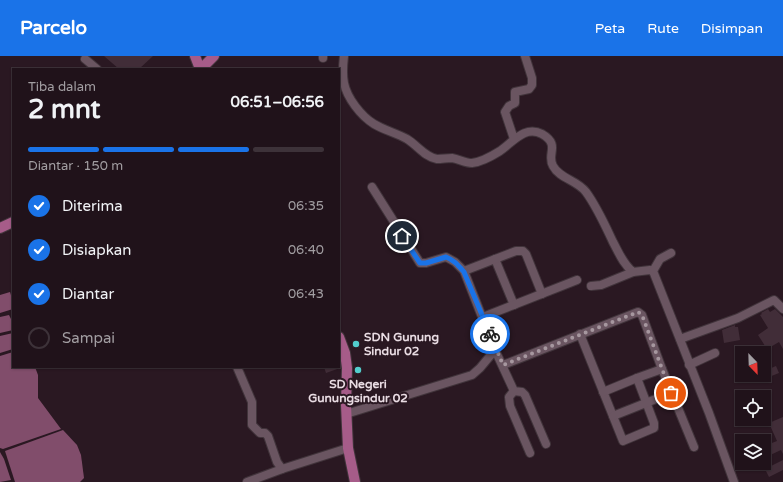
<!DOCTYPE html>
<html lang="id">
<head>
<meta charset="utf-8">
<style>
  :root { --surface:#20121a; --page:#2d2027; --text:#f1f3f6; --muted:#a29ea2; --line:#3d3239; --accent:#1a73e8 }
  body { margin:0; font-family:"Varela Round",sans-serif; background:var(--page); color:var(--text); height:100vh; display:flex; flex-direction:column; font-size:15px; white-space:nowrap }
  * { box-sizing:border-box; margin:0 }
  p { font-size:13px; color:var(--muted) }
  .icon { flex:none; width:22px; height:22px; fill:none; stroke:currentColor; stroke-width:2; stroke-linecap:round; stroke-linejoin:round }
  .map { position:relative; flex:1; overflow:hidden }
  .panel { position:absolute; left:12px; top:12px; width:328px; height:300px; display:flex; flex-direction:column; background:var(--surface); border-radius:0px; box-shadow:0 1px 3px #0004,0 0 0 1px var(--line) }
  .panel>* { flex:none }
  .needle { width:26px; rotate:157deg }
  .buttons { position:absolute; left:735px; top:290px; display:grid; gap:8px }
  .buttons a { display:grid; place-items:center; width:36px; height:36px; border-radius:0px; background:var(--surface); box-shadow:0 1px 3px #0004,0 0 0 1px var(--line); font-size:20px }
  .pin { position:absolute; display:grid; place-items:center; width:34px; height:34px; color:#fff; margin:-17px; border:2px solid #fff; border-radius:50%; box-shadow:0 1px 4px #0007 }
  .courier { position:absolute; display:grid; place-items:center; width:40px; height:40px; margin:-20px; border:3px solid #1a73e8; border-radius:50%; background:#fff; color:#222; box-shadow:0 1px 5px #0007 }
  .head em { font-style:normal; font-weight:800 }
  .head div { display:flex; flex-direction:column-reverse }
  .head { display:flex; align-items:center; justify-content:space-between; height:68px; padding:0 16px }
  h1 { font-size:26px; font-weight:800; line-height:30px }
  .bar { display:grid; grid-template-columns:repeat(4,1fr); gap:6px 4px; align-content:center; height:48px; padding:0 16px }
  .bar i { height:5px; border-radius:3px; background:var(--line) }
  .bar .selected { background:var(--accent) }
  .bar p { grid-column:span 4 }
  ol { padding:0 16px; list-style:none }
  li { display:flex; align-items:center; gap:12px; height:44px }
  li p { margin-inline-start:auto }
  li .icon { padding:4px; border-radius:50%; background:var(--accent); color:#fff; stroke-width:4 }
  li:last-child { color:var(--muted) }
  li i { width:22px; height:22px; border:2px solid var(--line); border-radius:50% }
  header { display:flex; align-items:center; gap:24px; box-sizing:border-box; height:56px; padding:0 20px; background:var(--accent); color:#fff }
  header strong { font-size:19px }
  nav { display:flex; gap:22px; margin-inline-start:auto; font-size:14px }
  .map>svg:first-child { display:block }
  .water { fill:#814d6b }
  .building { fill:#412d38 }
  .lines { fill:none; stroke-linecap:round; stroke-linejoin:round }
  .minor-casing { stroke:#41343b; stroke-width:10 }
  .major-casing { stroke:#41343b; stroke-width:12 }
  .minor { stroke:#6a5561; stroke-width:8 }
  .major { stroke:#a65c89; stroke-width:10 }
  .done { stroke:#a6979f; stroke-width:4; stroke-dasharray:0 7.2 }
  .route { stroke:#1a73e8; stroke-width:5 }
  .poi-dot { fill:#52cdcd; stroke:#2a1822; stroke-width:1.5 }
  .labels { text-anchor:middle; stroke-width:4; stroke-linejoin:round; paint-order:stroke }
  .poi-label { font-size:12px; font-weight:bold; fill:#e9dce3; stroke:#2a1822; text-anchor:start }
</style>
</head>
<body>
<header>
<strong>Parcelo</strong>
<nav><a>Peta</a><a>Rute</a><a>Disimpan</a></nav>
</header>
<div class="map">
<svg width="783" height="426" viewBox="0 0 783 426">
  <rect width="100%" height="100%" fill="#2a1822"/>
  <!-- water -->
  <g class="water">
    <polygon points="10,236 13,246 13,253 0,257 0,239"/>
    <polygon points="9,259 13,267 13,274 0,277 0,261"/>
    <polygon points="13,277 13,293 0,297 0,280"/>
    <polygon points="13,296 13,311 35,311 38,319 38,342 61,373 3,393 0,392 0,300"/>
    <polygon points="63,374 77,389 81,399 84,422 80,426 15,426 5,395"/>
    <polygon points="0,396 4,403 11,424 0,426"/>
  </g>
  <!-- building -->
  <g class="building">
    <polygon points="104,0 153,0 139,13 119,13"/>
    <polygon points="768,253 770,256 775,253 783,261 783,293 779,286 767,293 758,279 768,272 760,259 762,258 761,257"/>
    <polygon points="735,269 735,271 738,271 740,284 724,287 722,274"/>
    <polygon points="776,310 779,317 764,323 764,315"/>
    <polygon points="324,311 340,311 340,312 326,317"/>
    <polygon points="783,361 783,398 781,394 766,401 764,397 764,390 777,385 769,367"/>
    <polygon points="783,404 783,414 769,421 765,413"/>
  </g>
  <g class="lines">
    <!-- minor casing -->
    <g class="minor-casing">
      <g id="minor">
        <path d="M 344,0 C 343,9 342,18 344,27 C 347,42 361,60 374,68 C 384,74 396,77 407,83 C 417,89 425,101 437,103 C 442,103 447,102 452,102 C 459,103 465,107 472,107 C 482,106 492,100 500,95 C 513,86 525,69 542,78 C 561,89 546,98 553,110 C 560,123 577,124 586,136 C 597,151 605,169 613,186 C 619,197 623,208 633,216 L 650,214 L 653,215"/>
        <polyline points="323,2 323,0"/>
        <polyline points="85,3 97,13"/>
        <polyline points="514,83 505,56 509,50 515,47 515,36 529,33 532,29 532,22 525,0"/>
        <polyline points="671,197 660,203 653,215 709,357 734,426"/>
        <polyline points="495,203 514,249"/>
        <polyline points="464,215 516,195 523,195 526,198 542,238"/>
        <polyline points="591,230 601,229 633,216"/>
        <polyline points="483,261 577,224"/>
        <polyline points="580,278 623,385 654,372 654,367 637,322 662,313"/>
        <polyline points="680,283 738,262 774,244 783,253"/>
        <polyline points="495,294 514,335 522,336 525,339 546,388"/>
        <polyline points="503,309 638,256 642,259 662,313 694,391"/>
        <polyline points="689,309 715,297"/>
        <polyline points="237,311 252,346 252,369 260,377 265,377 268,380 277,406 282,413"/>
        <polyline points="514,335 509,341 510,350 530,397"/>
        <polyline points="603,336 637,322"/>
        <polyline points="346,358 472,319 480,312 495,294 464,215 455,206 446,201 426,207 420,207 372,131"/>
        <polyline points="613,360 671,337"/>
        <polyline points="247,426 282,413 348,392"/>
      </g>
    </g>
    <!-- major casing -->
    <g class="major-casing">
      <g id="major">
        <polyline points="195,0 200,13"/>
        <polyline points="201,13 214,0"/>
        <polyline points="0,172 13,166"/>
        <polyline points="339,281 345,297 347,312 346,349 348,392 355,426"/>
      </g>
    </g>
    <!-- minor -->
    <use href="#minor" class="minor"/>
    <!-- major -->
    <use href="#major" class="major"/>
  </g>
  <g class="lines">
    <!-- done -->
    <polyline class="done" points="490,278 503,309 638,256 642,259 671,337"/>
    <!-- route -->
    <path class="route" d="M 402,180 L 420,207 L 426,207 L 446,201 C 454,204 458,209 464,216 L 490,278"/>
  </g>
  <!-- markers -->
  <g class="poi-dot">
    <circle cx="356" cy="288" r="4"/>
    <circle cx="358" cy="314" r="4"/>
  </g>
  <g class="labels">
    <!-- poi labels -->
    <g class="poi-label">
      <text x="364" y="285">SDN Gunung<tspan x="364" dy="14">Sindur 02</tspan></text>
      <text x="358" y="332" text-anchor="middle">SD Negeri<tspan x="358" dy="14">Gunungsindur 02</tspan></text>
    </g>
  </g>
</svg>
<div class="buttons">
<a><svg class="needle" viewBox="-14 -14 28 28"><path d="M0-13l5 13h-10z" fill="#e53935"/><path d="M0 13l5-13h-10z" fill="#a29ea2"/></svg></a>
<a><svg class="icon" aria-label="locate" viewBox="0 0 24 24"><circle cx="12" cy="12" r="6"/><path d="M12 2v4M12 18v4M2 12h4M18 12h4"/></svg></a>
<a><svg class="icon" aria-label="layers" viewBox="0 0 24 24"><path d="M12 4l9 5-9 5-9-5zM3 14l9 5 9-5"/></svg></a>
</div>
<div class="pin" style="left:671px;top:337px;background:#ea580c"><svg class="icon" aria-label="bag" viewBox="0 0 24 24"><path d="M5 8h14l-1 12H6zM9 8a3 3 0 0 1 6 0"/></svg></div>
<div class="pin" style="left:402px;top:180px;background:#1f2937"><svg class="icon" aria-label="home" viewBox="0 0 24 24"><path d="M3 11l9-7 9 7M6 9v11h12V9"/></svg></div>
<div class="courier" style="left:490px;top:278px"><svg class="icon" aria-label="bike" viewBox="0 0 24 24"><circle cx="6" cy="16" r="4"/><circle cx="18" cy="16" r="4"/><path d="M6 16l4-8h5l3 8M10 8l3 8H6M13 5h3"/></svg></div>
<section class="panel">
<div class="head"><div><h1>2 mnt</h1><p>Tiba dalam</p></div><em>06:51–06:56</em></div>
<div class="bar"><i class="selected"></i><i class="selected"></i><i class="selected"></i><i></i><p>Diantar · 150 m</p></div>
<ol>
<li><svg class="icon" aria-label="check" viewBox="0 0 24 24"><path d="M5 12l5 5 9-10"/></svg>Diterima<p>06:35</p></li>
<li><svg class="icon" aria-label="check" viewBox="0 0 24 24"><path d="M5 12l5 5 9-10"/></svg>Disiapkan<p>06:40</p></li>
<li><svg class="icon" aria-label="check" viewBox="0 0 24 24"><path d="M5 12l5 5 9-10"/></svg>Diantar<p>06:43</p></li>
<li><i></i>Sampai</li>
</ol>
</section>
</div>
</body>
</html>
